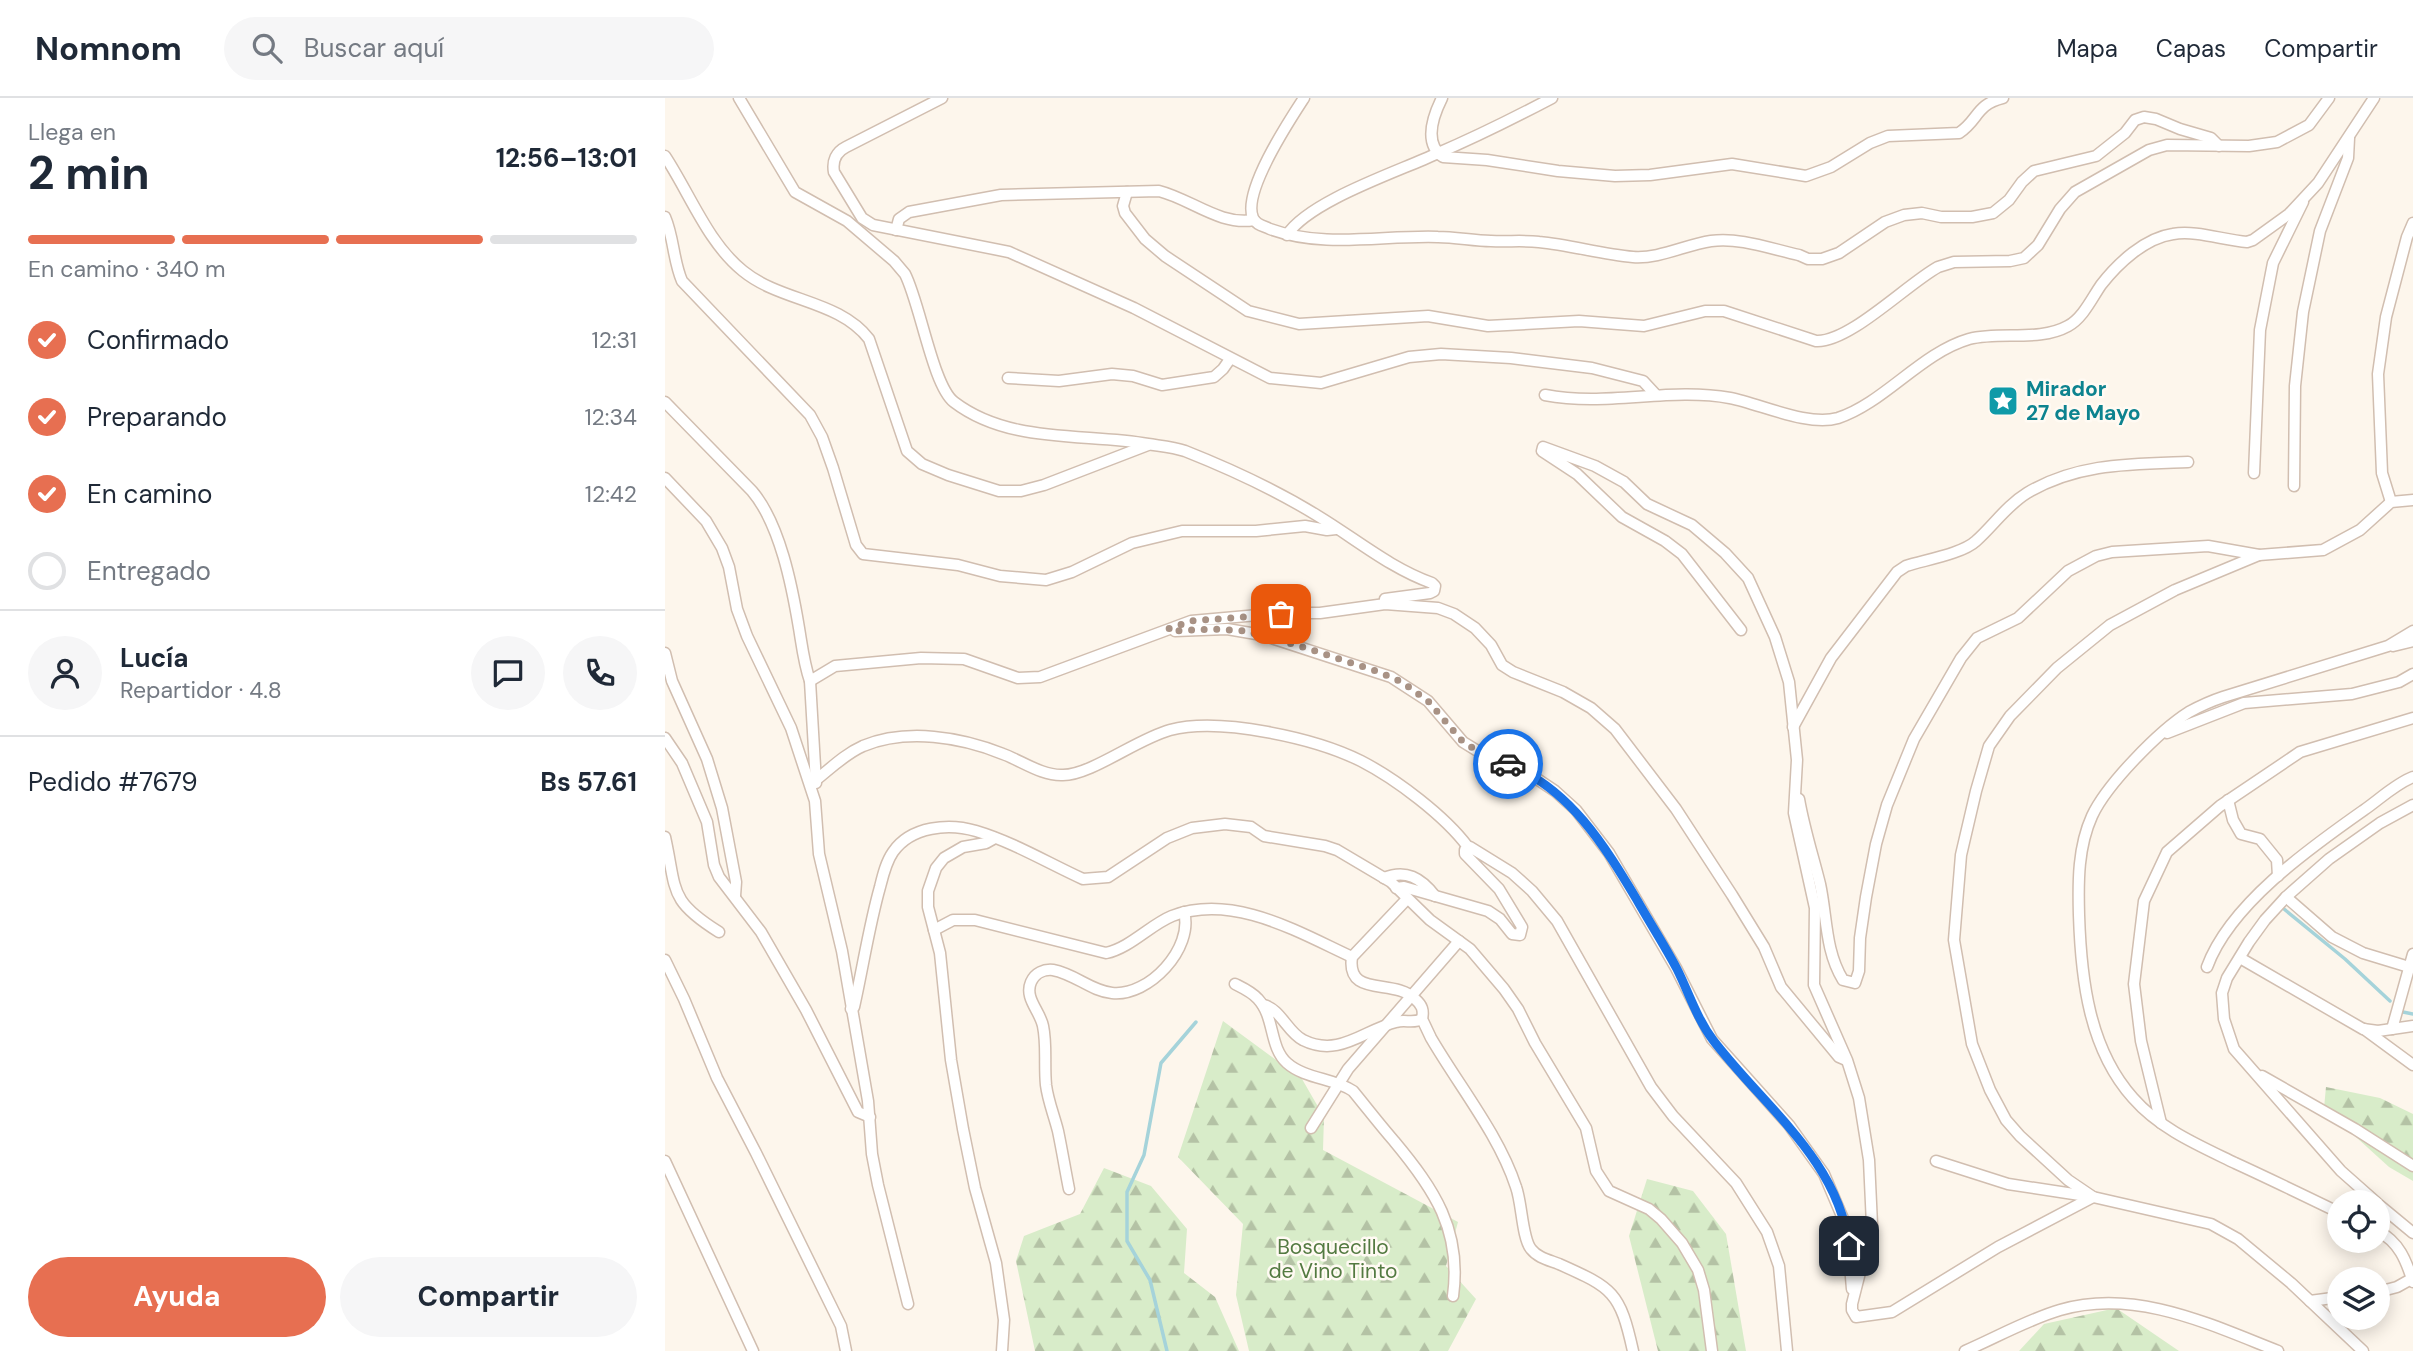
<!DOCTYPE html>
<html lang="es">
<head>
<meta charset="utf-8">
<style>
  :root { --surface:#fff; --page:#f6f6f7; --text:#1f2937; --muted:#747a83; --line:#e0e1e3; --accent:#e76f51 }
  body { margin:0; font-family:"DM Sans",sans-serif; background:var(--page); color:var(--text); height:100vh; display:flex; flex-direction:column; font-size:26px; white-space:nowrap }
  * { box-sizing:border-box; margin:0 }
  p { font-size:23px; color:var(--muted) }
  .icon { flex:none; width:38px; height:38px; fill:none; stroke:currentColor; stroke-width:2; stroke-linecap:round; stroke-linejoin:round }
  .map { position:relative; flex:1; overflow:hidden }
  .drawer { display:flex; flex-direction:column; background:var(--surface); width:665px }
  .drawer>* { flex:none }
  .fabs { position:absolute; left:1662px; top:1092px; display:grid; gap:14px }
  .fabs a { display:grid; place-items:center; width:63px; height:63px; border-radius:50%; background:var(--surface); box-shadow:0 4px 18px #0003; font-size:35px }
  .pin { position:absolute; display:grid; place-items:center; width:60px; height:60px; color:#fff; margin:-30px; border-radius:14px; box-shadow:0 4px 10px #0006 }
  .courier { position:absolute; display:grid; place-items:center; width:70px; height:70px; margin:-35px; border:5px solid #1a73e8; border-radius:50%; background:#fff; color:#222; box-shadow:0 2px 9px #0007 }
  .overview em { font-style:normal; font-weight:700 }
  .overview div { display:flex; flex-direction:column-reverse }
  .overview { display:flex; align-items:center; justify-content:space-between; height:119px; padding:0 28px }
  h1 { font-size:46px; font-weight:700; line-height:52px }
  .bar { display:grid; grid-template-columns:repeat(4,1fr); gap:10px 7px; align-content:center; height:84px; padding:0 28px }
  .bar i { height:9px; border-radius:5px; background:var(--line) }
  .bar .selected { background:var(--accent) }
  .bar p { grid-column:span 4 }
  .line { display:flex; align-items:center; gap:18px; padding:0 28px; border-top:2px solid var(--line) }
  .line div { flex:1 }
  .round { display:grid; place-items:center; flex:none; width:74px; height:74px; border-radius:37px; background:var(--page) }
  ol { padding:0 28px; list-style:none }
  li { display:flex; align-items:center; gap:21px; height:77px }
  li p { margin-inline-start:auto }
  li .icon { padding:7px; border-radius:50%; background:var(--accent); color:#fff; stroke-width:4 }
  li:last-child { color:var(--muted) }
  li i { width:38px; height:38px; border:4px solid var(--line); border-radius:50% }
  .cta { display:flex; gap:14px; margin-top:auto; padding:14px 28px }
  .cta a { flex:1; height:80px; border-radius:42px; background:var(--accent); color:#fff; font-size:28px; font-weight:700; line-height:80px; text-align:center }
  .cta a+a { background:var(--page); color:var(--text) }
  header { display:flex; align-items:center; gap:42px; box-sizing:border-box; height:98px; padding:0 35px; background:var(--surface); border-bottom:2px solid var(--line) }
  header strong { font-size:33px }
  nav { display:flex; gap:38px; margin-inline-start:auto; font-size:24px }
  .search { width:490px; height:63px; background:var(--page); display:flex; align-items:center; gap:18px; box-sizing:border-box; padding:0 24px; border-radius:38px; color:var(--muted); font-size:26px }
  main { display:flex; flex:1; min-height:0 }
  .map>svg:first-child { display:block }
  .forest { fill:url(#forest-firs) }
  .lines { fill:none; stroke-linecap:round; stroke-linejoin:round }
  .stream { stroke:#a5d3da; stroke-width:3.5 }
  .minor-casing { stroke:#d1beb0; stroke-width:13 }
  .minor { stroke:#fff; stroke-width:10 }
  .done { stroke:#a89285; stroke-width:7; stroke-dasharray:0 12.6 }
  .route { stroke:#1a73e8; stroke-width:9 }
  .labels { text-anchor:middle; stroke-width:5; stroke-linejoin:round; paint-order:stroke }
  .culture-label { font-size:21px; font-weight:bold; fill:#0d838f; stroke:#fffaf3; text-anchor:start }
  .park-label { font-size:21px; fill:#537a41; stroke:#fffaf3 }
</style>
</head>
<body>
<header>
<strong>Nomnom</strong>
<div class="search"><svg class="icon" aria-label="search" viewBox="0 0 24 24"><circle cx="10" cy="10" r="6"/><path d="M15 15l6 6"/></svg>Buscar aquí</div>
<nav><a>Mapa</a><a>Capas</a><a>Compartir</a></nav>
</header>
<main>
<section class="drawer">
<div class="overview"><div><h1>2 min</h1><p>Llega en</p></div><em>12:56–13:01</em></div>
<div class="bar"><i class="selected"></i><i class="selected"></i><i class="selected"></i><i></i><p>En camino · 340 m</p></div>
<ol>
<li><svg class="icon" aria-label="check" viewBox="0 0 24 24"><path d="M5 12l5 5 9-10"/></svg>Confirmado<p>12:31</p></li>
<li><svg class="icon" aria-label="check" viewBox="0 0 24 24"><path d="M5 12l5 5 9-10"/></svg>Preparando<p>12:34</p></li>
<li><svg class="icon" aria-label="check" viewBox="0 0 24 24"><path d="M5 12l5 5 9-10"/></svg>En camino<p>12:42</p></li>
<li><i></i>Entregado</li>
</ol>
<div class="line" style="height:126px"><a class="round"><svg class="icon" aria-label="person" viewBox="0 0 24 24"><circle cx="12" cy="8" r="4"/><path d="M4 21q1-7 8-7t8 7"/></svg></a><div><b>Lucía</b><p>Repartidor · 4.8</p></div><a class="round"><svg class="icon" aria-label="chat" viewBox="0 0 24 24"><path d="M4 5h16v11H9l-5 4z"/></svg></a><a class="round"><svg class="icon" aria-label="phone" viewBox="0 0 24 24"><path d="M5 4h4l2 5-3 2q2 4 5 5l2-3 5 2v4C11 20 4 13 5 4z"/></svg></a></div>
<div class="line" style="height:91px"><div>Pedido #7679</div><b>Bs 57.61</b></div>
<div class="cta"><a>Ayuda</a><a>Compartir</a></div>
</section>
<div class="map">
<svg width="1748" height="1253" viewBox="0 0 1748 1253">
  <defs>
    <pattern id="forest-firs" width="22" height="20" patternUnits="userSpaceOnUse" patternTransform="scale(1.75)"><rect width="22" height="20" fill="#d8ecc9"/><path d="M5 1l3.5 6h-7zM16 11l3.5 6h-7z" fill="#b4c2a5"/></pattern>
  </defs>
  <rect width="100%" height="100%" fill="#fdf6ec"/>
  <!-- forest -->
  <g class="forest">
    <polygon points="558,923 637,981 659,1019 658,1052 793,1124 781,1168 811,1201 783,1253 584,1253 571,1197 578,1126 513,1059"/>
    <polygon points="1661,989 1715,1000 1748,1016 1748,1083 1724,1069 1659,1010"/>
    <polygon points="439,1070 486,1088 522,1131 519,1175 550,1199 574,1253 370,1253 351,1163 359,1138 415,1116"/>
    <polygon points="982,1081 1028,1093 1061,1136 1081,1253 993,1253 964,1138"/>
    <polygon points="1451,1210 1514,1253 1354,1253 1379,1226"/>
  </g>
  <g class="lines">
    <!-- stream -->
    <g class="stream">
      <polyline points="1619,811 1680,861 1725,903"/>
      <polyline points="1738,914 1748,916"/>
      <polyline points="502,1253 485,1182 462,1143 462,1094 479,1057 496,965 531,924"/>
    </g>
    <!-- minor casing -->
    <g class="minor-casing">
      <g id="minor">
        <path d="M 74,0 L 130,94 L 182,123 L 229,163 L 240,176 C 255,205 268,288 289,304 C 344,346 419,335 483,346 C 495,348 508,349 520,353 C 563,370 614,394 653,418 C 691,441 725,470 767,485 L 770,488 L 769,493 L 765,495 L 720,501"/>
        <path d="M 277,0 L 181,49 C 171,54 167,63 169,74 L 197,120 L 208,127 L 344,154 L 469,210 L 605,280 L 656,285 L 744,259 L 776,256 L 846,260 L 927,270 L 978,283 L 991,297"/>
        <path d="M 639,0 C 624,23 577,94 588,120 C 591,127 599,128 605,131 C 660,151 717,137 773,139 C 791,139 809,143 826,143 C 842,144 858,142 874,144 C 905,147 936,156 968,159 C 994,161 1020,147 1046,143 C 1075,139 1106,151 1134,157 L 1143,161 L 1157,161 L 1174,155 L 1220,124 L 1239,117 L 1257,115 L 1276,119 L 1307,119 L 1328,115 L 1344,102 L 1357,84 L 1369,73 L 1431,58 L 1460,35 L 1470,22 L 1479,19 L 1491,21 L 1515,31 L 1546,40 L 1554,48"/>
        <path d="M 777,0 C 768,18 758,45 778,59 L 822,62 L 893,73 L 950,78 L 985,77 L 1067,66 L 1141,78 L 1166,69 L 1205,45 L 1223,38 L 1294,35 C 1314,22 1310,7 1338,0"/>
        <path d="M 0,58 C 25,96 43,145 78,173 C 116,204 174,202 204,241 L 242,353 L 257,366 L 283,377 L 334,393 L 356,393 L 379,387 L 483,347"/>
        <path d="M 462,94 L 458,108 L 460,115 L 480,141 L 500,158 L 583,213 L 634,226 L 763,218 L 823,228 L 914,223 L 979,228 L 1040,213 L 1059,213 L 1151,243 C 1184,245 1242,186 1273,169 L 1289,164 L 1345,163 L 1359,160 L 1373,147 L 1395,111 L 1410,94 L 1484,52 L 1502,47 L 1584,48 L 1612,44 L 1644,27 L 1664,0"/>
        <path d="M 0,119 C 9,140 8,162 17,183 L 145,317 L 157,339 L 168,370 L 191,447 L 198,456 L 293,467 L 335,478 L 381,482 L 407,474 L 467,445 L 517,433 L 591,433 L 640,428 L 662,432 L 671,431"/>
        <path d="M 231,132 L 234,121 L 244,114 L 336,97 L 494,93 C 526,101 555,128 589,122"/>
        <path d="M 622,137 C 644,103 732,74 771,56 C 811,39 849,20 887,0"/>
        <polyline points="343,280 394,283 447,276 468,278 497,287 549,279 558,271 565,261"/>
        <path d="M 880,297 C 942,309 1004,289 1065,300 C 1096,306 1143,329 1173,320 C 1219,305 1256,255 1304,241 C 1336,233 1374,244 1403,228 C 1418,220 1427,200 1436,187 C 1453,165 1480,140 1508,136 C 1531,132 1558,142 1582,144 L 1588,142 L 1624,116 L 1653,85 L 1709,0"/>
        <path d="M 0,304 L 87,393 C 115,426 127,488 134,530 C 137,548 139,566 145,583 L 151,685"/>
        <polyline points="1589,375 1595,232 1608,165 1638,104"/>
        <polyline points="0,380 41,423 57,450 64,469 72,511 82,538 126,630 150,703 154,756 177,853 203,1003 207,1056 213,1087 243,1206"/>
        <polyline points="1629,388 1630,288 1638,214 1655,133 1683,60 1684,40"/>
        <polyline points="1726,404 1717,375 1713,276 1721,219 1742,139 1748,125"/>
        <polyline points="1076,532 1017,456 1000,443 957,419 912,376 877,353 878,349 930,368 959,384 982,406 1027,427 1060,455 1083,480 1110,539 1124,584 1132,662 1129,715 1150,810 1149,887 1182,962 1194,1000 1204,1062 1207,1127 1187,1206 1187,1212 1191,1219 1227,1214 1333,1149 1428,1099 1403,1082 1355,1038 1341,1022 1325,992 1307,946 1289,842 1296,757 1311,693 1324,648 1345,618 1392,570 1445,527 1510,492 1594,457"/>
        <polyline points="510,533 562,531 597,537 726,579 763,603 798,644 811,652 860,673 890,693 911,712 944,755 1011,870 1047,941 1124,1027 1159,1076 1182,1130 1187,1191"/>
        <polyline points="1728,548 1748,543"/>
        <polyline points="0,555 7,583 42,661 57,710 71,784 70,798"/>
        <polyline points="145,583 170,568 256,560 299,561 353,580 375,579 526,523 616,515 655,515 720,506 773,510 789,516 810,530 826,547 837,567 848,574 898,594 926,610 950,631 1011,711 1067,797 1099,849 1116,889 1174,959 1181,962"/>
        <path d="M 1128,629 L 1166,560 L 1232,474 L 1241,468 C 1259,462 1297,456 1311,443 C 1329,427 1341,408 1362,395 C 1412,365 1466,366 1523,364"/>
        <polyline points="1502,635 1579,605 1687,596 1734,584 1748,576"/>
        <polyline points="0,640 17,665 42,724 49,767 54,779 96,834 141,912 193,1014 205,1019"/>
        <path d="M 151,682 C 166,670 180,656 198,648 C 242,630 296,639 338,656 C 357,663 377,678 398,677 C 426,677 472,641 505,632 C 555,619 650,640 696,663 C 731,681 780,718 803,749"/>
        <path d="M 1134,701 C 1139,730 1148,758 1155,786 C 1162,818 1160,853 1178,882 L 1190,885 L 1194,873 L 1195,840 L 1201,799 L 1211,746 L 1222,707 L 1249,641 L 1296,560 L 1312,540 L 1353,520 L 1403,473 L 1431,458 L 1447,454 L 1543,448 L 1594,457 L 1658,452 L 1695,432 L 1726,404 L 1748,402"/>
        <polyline points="1563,702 1568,722 1576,736 1595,741 1612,762 1613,778"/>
        <path d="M 0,739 C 12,793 3,802 54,834"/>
        <polyline points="330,740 321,745 298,749 279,760 271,770 263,793 263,809 275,855 286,962 298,1031 310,1090 331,1165 339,1222 337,1253"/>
        <path d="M 719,780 C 741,771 756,780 770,798"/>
        <polyline points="731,790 739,789 823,813 835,821 847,836 855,837 857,829 834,791 800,756 800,752 805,749 847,775 867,793 892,823 986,989 1008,1018 1071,1085 1102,1134 1114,1168 1122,1253"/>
        <polyline points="1621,799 1667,839 1698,855 1744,869"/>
        <path d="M 742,801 L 687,859 C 681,900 729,880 750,901 C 757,907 759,912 757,921 L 766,940 C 794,988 834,1037 851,1089 C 857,1105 857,1140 866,1151 C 873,1160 884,1162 894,1166 C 948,1190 955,1194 968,1253"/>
        <path d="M 269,832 L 288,822 L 310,822 L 441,855 C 465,850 485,827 507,818 C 568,795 633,834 687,859"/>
        <polyline points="1575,860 1698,931 1713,933 1748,928"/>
        <polyline points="0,862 19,901 52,980 91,1055 176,1228 181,1253"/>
        <path d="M 1542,869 C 1565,806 1645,750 1699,712 C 1715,701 1730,686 1748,679"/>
        <path d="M 570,886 C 578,890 587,894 593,901 C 610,919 604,949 622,965 C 640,981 669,980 688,993 C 702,1010 715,1027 729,1043 C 769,1091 797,1132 788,1198"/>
        <path d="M 598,907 C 615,910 623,935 638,942 C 674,960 699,932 731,924 C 740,921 748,926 757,921"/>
        <path d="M 186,911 L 189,909 C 198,869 204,828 215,789 C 218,777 221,764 228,754 C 246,728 284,725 311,733 C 348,744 383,765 418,781 L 443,779 L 502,740 L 527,730 L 560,726 L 586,729 L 599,738 L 660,748 L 672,752 L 726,784 L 765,822 L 805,851 L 839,891 L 853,911 L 870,945 L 921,1030 L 931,1073 L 944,1093 L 984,1111 L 996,1121 L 1017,1145 L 1033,1172 L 1039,1192 L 1047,1253"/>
        <polyline points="1699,931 1748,967"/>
        <polyline points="1727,931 1748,856"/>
        <polyline points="1597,978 1690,1031 1748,1068"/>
        <polyline points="1496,1025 1476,943 1469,886 1479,803 1502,754 1555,708 1635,654 1748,620"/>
        <polyline points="646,1030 683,971 794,843"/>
        <polyline points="0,1063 88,1253"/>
        <polyline points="1271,1063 1343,1086 1428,1099 1546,1126 1573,1141 1626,1185 1698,1253"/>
        <path d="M 404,1091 C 400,1071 397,1052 393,1033 C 389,1017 383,1003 381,987 C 379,967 382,947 378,928 C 375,913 359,900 366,884 C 370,875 379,871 388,872 C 410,876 426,893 447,895 C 484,899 529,850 519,814"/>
        <polyline points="1711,1104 1676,1073 1569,951 1559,921 1557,895 1562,880 1584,844 1600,822 1621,799 1664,761 1715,725 1748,707"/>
        <polyline points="1713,1106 1748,1135"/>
        <path d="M 1675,1115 C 1640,1098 1605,1081 1570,1065 C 1533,1047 1495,1031 1468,1000 C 1424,951 1416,881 1414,817 C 1413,783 1413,749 1427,718 C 1442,686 1494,633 1524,614 C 1535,608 1546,603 1558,599 L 1723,548 L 1748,533"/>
        <path d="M 1713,1133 C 1734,1144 1741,1162 1748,1184"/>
        <polyline points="1713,1194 1732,1189 1748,1180"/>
        <polyline points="1645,1203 1675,1199"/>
        <path d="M 1300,1253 C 1330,1240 1364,1221 1395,1212 C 1470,1190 1544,1226 1613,1253"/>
      </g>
    </g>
    <!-- minor -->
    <use href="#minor" class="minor"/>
  </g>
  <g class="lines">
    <!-- done -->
    <polyline class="done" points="616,516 526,523 503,531 508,533 549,531 580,533 635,548 714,574 737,584 763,603 798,644 811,652 843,666"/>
    <!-- route -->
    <path class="route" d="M 843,666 C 905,691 939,747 972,802 C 985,825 1000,848 1012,871 C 1024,895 1032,921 1048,942 C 1098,1008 1173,1061 1184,1148"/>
  </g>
  <!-- icons -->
  <defs>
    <g id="sight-square" transform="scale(1.575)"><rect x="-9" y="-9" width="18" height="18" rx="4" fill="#0f9aa8" stroke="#fffaf3"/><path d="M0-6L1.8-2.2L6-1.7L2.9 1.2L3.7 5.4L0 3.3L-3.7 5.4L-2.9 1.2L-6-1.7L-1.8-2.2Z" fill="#fff"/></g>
  </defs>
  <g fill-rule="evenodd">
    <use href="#sight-square" x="1338" y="303"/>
  </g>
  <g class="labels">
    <!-- culture labels -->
    <g class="culture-label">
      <text x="1361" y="298">Mirador<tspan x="1361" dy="24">27 de Mayo</tspan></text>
    </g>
    <!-- park labels -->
    <g class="park-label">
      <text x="668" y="1156">Bosquecillo<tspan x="668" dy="24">de Vino Tinto</tspan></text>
    </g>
  </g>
</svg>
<div class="fabs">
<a><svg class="icon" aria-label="locate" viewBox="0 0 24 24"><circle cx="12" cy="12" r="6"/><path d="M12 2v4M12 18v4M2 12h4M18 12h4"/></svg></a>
<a><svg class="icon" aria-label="layers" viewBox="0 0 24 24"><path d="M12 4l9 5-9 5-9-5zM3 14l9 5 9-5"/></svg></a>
</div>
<div class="pin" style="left:616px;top:516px;background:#ea580c"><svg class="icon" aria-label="bag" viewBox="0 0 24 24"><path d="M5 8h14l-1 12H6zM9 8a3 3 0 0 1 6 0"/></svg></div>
<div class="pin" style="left:1184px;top:1148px;background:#1f2937"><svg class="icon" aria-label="home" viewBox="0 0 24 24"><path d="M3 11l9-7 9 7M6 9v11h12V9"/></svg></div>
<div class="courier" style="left:843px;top:666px"><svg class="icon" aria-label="car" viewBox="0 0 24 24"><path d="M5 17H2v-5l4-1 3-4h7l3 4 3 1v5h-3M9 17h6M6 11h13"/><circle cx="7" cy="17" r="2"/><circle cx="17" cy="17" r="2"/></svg></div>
</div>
</main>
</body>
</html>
